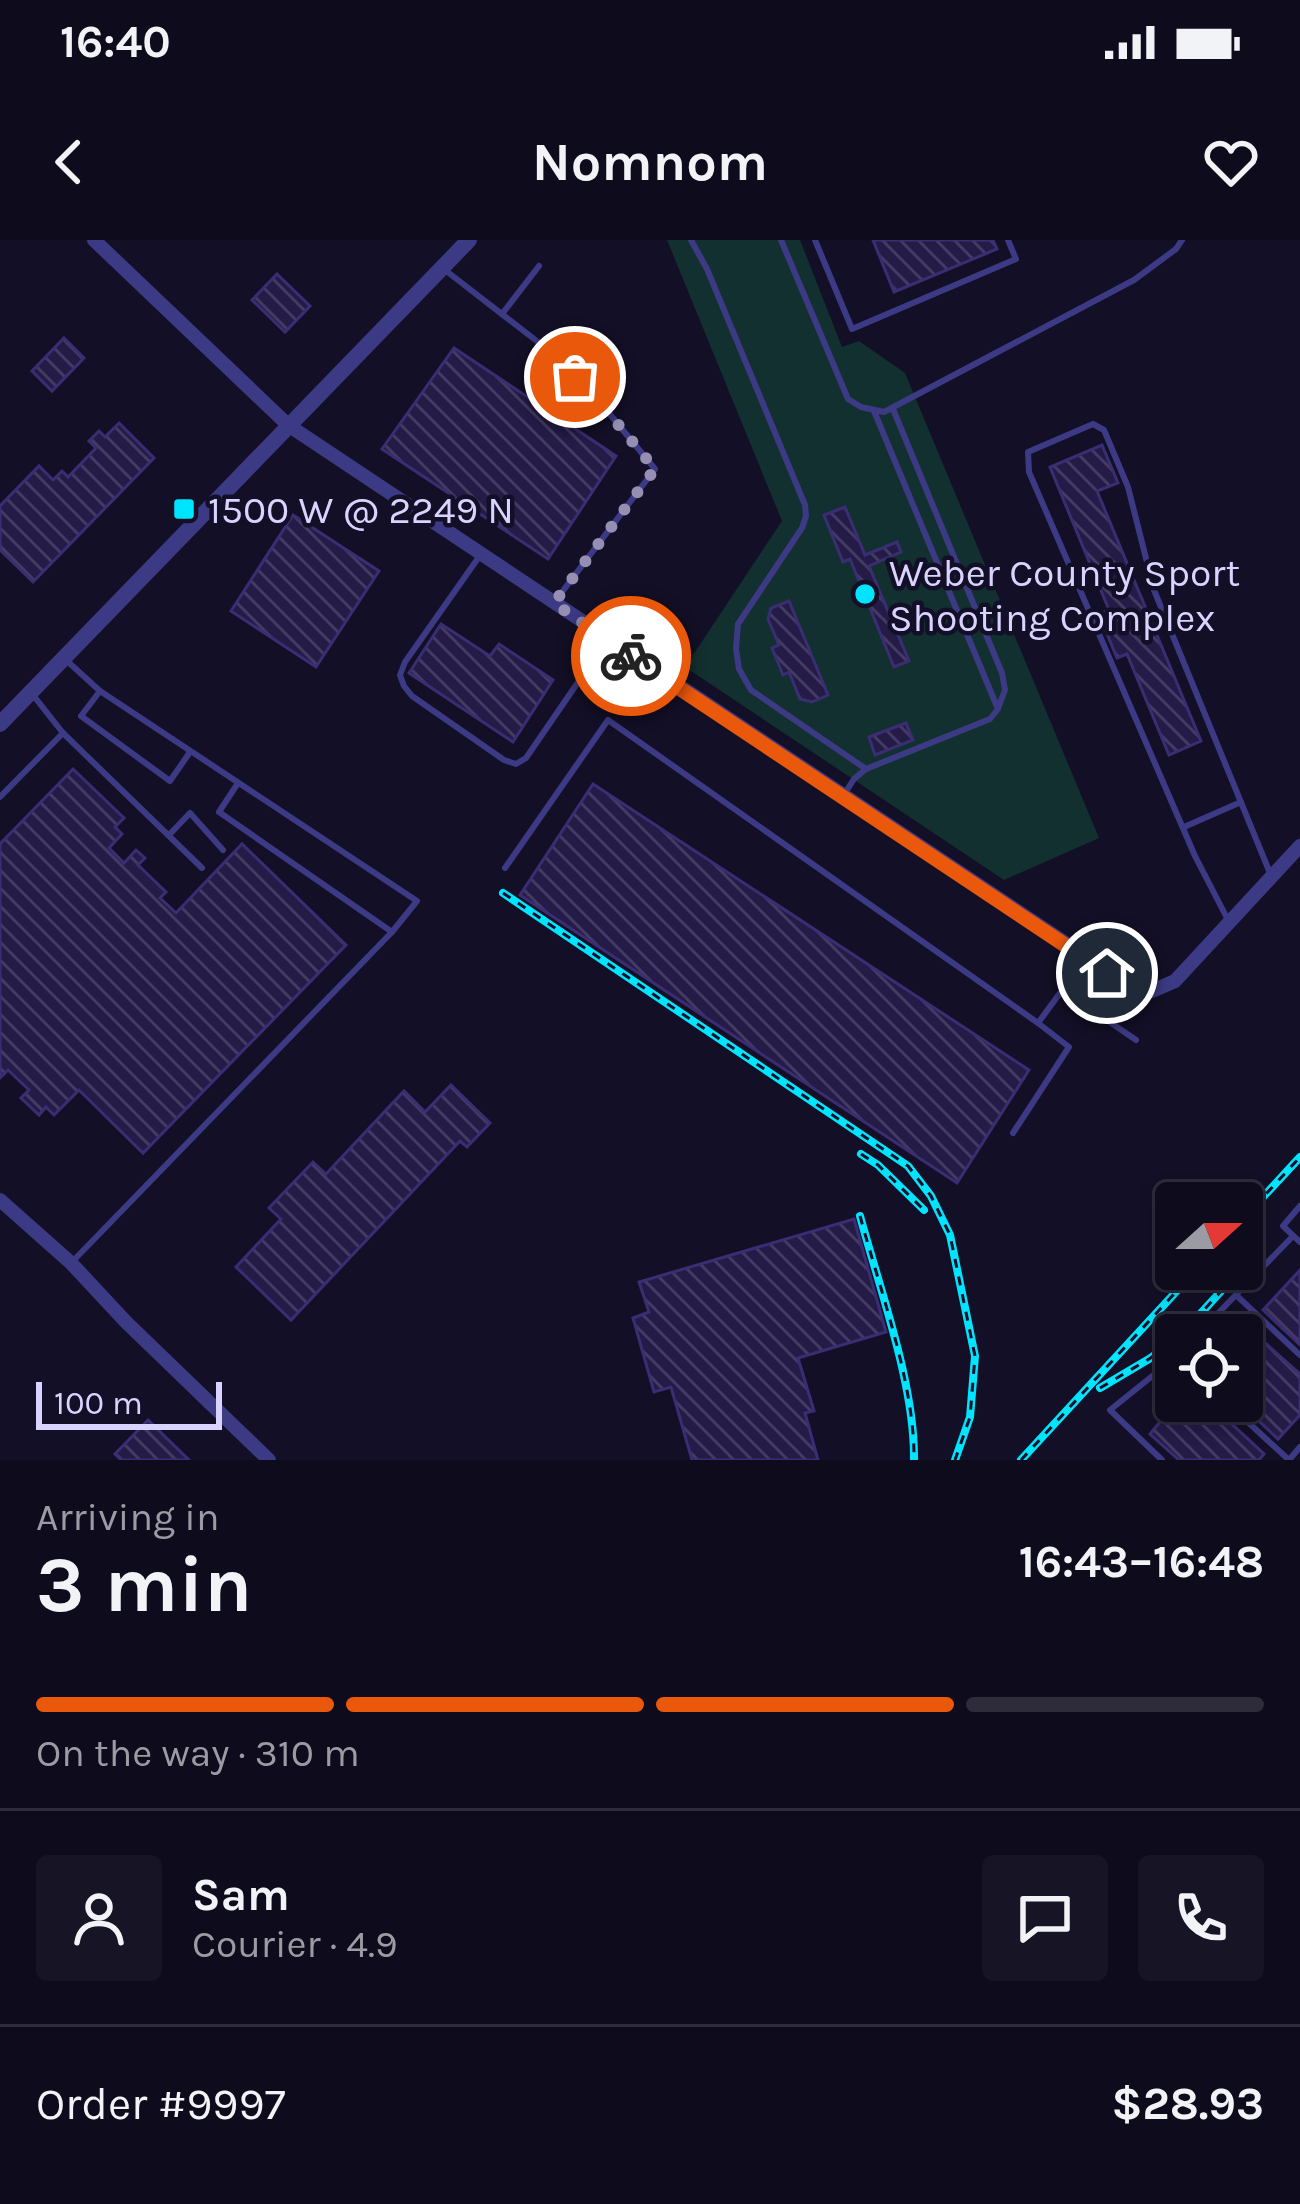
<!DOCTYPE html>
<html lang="en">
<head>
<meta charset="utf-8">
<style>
  :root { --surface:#0e0b1c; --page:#171425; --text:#f1f3f6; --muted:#9b9ba3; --line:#2e2b3b; --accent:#ea580c }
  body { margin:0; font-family:Karla,sans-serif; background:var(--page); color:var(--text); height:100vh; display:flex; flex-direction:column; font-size:45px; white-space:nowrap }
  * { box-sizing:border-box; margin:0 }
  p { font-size:39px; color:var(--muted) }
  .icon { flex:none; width:66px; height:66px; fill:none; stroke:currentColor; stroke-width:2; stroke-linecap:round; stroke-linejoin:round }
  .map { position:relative; height:1220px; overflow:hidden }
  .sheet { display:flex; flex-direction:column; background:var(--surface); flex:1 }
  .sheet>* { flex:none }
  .needle { width:78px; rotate:69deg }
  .controls { position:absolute; left:1155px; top:942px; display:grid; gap:24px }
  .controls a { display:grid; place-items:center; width:108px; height:108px; border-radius:12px; background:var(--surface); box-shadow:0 6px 18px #0003,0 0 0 3px var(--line); font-size:60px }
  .scale { position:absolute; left:36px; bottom:30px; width:186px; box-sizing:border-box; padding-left:12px; border:6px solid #d9d4ff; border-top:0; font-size:33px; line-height:42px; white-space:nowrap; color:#d9d4ff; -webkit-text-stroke:9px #130f26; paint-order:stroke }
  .pin { position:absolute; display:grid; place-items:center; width:102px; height:102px; color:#fff; margin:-51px; border:6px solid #fff; border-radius:50%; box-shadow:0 3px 12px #0007 }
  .courier { position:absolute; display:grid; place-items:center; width:120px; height:120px; margin:-60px; border:9px solid #ea580c; border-radius:50%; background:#fff; color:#222; box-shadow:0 3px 15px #0007 }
  .summary em { font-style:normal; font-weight:700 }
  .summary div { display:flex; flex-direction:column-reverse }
  .summary { display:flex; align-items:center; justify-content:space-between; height:204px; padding:0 36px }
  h1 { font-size:78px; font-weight:700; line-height:90px }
  .bar { display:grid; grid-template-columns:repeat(4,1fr); gap:18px 12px; align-content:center; height:144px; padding:0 36px }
  .bar i { height:15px; border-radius:9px; background:var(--line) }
  .bar .current { background:var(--accent) }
  .bar p { grid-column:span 4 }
  .line { display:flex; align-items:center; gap:30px; padding:0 36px; border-top:3px solid var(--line) }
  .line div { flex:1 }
  .round { display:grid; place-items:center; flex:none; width:126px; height:126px; border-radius:12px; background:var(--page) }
  .status { display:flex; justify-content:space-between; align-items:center; height:84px; padding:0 60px; background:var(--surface); direction:ltr }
  .status svg { height:33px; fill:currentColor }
  header { display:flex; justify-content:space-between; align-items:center; height:156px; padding:0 36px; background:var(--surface); font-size:54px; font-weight:700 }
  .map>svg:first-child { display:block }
  .park { fill:#12302f }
  .building { fill:url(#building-back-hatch); stroke:#3b2d73; stroke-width:3 }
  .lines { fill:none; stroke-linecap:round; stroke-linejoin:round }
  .service { stroke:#3d3a85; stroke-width:6 }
  .minor { stroke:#3d3a85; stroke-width:14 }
  .tertiary { stroke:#3d3a85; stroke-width:16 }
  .rail-casing { stroke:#00e5ff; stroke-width:8 }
  .rail { stroke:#130f26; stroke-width:3; stroke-dasharray:9; stroke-linecap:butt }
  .done { stroke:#948fb3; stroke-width:12; stroke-dasharray:0 21.6 }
  .route { stroke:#ea580c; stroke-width:15 }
  .poi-dot { fill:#00e5ff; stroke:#130f26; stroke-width:4.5 }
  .labels { text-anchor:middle; stroke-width:9; stroke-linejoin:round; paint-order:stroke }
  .poi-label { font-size:39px; fill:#d9d4ff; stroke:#130f26; text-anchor:start }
</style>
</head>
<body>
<div class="status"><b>16:40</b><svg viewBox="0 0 49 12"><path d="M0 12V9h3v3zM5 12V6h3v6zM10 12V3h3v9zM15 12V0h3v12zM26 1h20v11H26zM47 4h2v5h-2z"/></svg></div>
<header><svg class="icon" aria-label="back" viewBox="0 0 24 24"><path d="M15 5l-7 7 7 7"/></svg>Nomnom<svg class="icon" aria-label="heart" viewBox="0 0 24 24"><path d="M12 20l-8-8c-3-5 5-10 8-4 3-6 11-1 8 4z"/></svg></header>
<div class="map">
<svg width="1300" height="1220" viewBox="0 0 1300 1220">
  <defs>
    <pattern id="building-back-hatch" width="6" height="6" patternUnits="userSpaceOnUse" patternTransform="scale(3)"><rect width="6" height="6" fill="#241b47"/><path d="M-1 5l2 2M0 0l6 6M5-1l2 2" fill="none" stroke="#433b63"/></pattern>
  </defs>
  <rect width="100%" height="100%" fill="#130f26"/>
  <!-- park -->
  <polygon class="park" points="667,0 800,0 842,107 859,101 905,133 1099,598 1004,640 685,427 782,281"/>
  <!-- building -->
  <g class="building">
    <polygon points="873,0 993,0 997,9 894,52"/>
    <polygon points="277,34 310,66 285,92 252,60"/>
    <polygon points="64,98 84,118 52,151 32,131"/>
    <polygon points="454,108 616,216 548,319 382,209"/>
    <polygon points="119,183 154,218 33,342 0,310 0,266 39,226 53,240 62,231 68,237 96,208 89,201 99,191 105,197"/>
    <polygon points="1102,205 1118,243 1097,251 1201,501 1169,515 1127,414 1117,418 1099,374 1109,370 1050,227"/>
    <polygon points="845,267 865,315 897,302 901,312 869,326 909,421 894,427 850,319 843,322 824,275"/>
    <polygon points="293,275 379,331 316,427 231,371"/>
    <polygon points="789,361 828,455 812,462 800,459 789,432 783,435 772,408 779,405 768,379 771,368"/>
    <polygon points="441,384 490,416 499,404 553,440 513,502 409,433"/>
    <polygon points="906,483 913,500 875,515 869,497"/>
    <polygon points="73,529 124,578 115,587 122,594 109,608 124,623 136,610 145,618 138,625 166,652 160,658 176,673 242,604 346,705 143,913 79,850 54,875 46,867 39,875 21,858 29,850 8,830 0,838 0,604"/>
    <polygon points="593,544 1029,830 957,943 520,655"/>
    <polygon points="451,845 490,883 467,907 460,901 291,1080 236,1027 281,979 269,968 313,922 326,934 404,851 425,872"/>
    <polygon points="854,979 886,1092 798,1118 814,1171 805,1173 818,1220 692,1220 671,1147 654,1152 633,1078 649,1072 639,1042"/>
    <polygon points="1300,1030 1300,1105 1263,1070"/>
    <polygon points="1234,1075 1300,1134 1300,1175 1278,1199 1242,1165 1242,1095 1217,1095"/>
    <polygon points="1177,1161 1207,1161 1264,1214 1259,1220 1179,1220 1150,1194"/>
    <polygon points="148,1180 189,1220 121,1220 115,1214"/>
  </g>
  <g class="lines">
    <!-- service -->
    <g class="service">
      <polyline points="691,0 707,29 805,265 806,276 802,288 738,384 736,409 739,429 751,450 866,529"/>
      <polyline points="781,0 848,159 861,167 884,172 1134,40 1176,9 1182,0"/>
      <polyline points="815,0 852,89 1016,19 1008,0"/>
      <polyline points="445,30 547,109 603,166 655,229 556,360"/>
      <polyline points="502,74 539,26"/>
      <polyline points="893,169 1002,433 1005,450 999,466"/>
      <polyline points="481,314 405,422 400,435 404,446 412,456 504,520 516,524 526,518 607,400"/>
      <polyline points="66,420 100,451 417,661 392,692 219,572 238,543"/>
      <polyline points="100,451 81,476 170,541 190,512"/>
      <polyline points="33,455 63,493 202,628"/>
      <polyline points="845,553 854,539 866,529 990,479 998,469 874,171"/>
      <polyline points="0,557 63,493"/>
      <polyline points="1184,587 1241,562"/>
      <polyline points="169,595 190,573 223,610"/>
      <polyline points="505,628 608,480 1038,783 1085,719"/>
      <polyline points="1228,680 1195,616 1029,232 1028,212 1093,184 1104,190 1128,247 1154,350 1270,633"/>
      <polyline points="1063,750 1136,800"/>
      <polyline points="1013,893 1069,807 1038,783"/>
      <polyline points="1300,966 1283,986 1300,1002"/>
      <polyline points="73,1021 392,692"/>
      <polyline points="1236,1055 1300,1115"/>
      <polyline points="1197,1095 1293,996"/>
      <polyline points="1225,1161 1289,1220"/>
      <polyline points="1162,1220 1110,1170 1176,1117"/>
      <polyline points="1289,1220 1300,1207"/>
    </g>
    <!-- minor -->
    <g class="minor">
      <polyline points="94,0 288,185 1130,746 1152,751 1175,741 1300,606"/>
      <polyline points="0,960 71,1023 126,1082 269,1220"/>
    </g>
    <!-- tertiary -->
    <polyline class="tertiary" points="0,484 469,0"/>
    <!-- rail casing -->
    <g class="rail-casing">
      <g id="rail">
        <polyline points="503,653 908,926 931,956 950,995 975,1116 970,1177 955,1220"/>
        <polyline points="861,914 878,925 924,970"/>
        <path d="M 860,976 C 880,1050 915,1145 914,1220"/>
        <polyline points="1242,980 1300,917"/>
        <polyline points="1181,1095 1255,1014"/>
        <polyline points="1100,1148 1149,1119 1176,1100"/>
        <polyline points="1021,1220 1197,1029"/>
      </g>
    </g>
    <!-- rail -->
    <use href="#rail" class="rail"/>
  </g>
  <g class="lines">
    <!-- done -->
    <polyline class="done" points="575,137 603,166 655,229 554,363 631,416"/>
    <!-- route -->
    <polyline class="route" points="631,416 1107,733"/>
  </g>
  <!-- markers -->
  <g class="poi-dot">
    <rect x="172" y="257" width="24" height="24" rx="6"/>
    <circle cx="865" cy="354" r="12"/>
  </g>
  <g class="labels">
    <!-- poi labels -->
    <g class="poi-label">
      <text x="208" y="283">1500 W @ 2249 N</text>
      <text x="889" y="346">Weber County Sport<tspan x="889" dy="45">Shooting Complex</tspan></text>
    </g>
  </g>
</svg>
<div class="controls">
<a><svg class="needle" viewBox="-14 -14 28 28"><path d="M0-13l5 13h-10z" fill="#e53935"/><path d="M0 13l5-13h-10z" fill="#9b9ba3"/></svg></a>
<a><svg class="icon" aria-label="locate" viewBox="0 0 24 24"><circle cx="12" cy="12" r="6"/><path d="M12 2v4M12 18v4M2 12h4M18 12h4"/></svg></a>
</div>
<div class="scale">100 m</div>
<div class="pin" style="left:575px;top:137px;background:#ea580c"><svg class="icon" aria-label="bag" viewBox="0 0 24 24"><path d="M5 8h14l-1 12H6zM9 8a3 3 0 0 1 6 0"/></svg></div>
<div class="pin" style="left:1107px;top:733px;background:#1f2937"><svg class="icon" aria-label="home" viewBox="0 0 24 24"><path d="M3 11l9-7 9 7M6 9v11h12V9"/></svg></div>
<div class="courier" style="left:631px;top:416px"><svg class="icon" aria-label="bike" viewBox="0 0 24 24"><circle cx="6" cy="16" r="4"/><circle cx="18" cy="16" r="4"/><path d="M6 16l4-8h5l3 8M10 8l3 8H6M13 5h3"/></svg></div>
</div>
<section class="sheet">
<div class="summary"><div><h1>3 min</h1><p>Arriving in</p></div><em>16:43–16:48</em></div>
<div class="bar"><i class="current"></i><i class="current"></i><i class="current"></i><i></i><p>On the way · 310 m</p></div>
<div class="line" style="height:216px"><a class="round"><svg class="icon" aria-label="person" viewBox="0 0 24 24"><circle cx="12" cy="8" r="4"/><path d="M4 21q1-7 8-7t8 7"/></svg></a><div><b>Sam</b><p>Courier · 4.9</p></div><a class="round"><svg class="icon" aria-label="chat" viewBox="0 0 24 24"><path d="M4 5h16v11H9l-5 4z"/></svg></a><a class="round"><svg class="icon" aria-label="phone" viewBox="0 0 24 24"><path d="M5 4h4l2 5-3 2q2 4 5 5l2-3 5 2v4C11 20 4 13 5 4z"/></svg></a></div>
<div class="line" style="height:156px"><div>Order #9997</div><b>$28.93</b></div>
</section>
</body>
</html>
